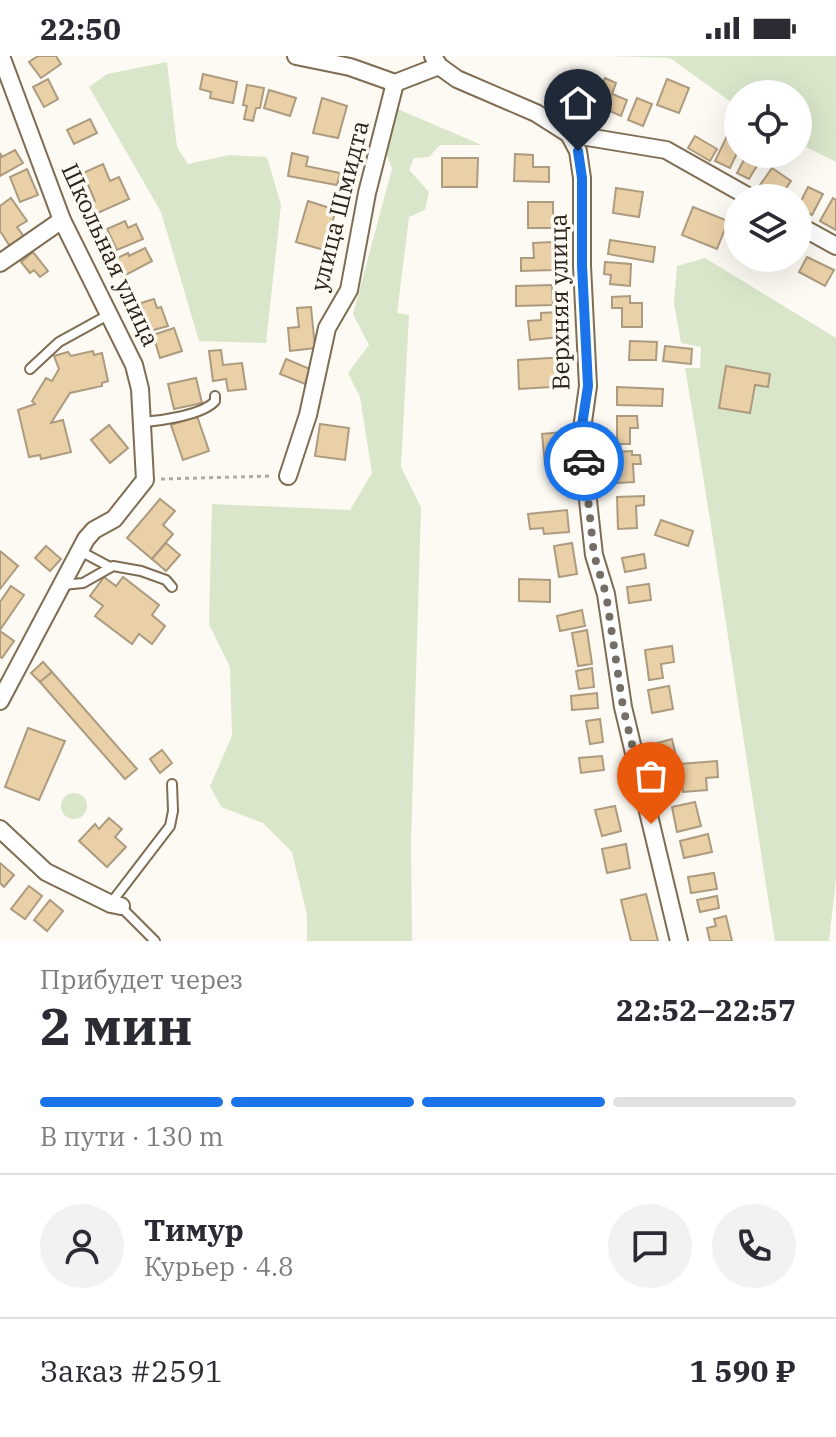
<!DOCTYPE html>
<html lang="ru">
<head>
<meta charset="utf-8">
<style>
  :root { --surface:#fff; --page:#f2f2f3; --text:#2b2b33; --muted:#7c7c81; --line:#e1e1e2; --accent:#1a73e8 }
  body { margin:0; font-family:"IBM Plex Serif",serif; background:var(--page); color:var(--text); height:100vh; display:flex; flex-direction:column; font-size:30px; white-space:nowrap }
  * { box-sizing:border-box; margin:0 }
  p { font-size:26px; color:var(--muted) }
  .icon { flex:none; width:44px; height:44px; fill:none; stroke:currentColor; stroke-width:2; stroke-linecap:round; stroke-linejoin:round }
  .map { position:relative; height:885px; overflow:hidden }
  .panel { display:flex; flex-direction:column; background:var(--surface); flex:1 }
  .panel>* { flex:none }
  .buttons { position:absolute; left:724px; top:24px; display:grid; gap:16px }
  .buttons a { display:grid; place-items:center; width:88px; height:88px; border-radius:50%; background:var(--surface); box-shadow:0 8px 32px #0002; font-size:40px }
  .pin { position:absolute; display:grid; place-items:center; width:68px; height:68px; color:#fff; margin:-82px -34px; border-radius:50% 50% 50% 0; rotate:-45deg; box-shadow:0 0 8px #0007 }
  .pin .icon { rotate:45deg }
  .courier { position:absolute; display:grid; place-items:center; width:80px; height:80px; margin:-40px; border:6px solid #1a73e8; border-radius:50%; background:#fff; color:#222; box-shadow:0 2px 10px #0007 }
  .headline em { font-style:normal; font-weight:700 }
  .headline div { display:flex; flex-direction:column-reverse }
  .headline { display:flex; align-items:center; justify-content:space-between; height:136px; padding:0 40px }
  h1 { font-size:52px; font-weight:700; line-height:60px }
  .bar { display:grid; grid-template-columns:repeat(4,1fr); gap:12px 8px; align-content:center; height:96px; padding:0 40px }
  .bar i { height:10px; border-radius:6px; background:var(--line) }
  .bar .on { background:var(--accent) }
  .bar p { grid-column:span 4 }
  .line { display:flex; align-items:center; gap:20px; padding:0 40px; border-top:2px solid var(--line) }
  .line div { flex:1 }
  .round { display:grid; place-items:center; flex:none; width:84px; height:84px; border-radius:42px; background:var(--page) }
  .status { display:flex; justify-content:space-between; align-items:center; height:56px; padding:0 40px; background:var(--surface); direction:ltr }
  .status svg { height:22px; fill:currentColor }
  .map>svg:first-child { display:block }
  .green { fill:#d9e6ca }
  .building { fill:#ead0a7; stroke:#ad9b7f; stroke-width:2 }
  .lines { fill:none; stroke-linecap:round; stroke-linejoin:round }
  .service-casing { stroke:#7f6d53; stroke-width:12 }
  .minor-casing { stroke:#7f6d53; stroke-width:20 }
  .path { stroke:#b1aba3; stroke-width:3; stroke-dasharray:4 4; stroke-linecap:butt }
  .service { stroke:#fff; stroke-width:8 }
  .minor { stroke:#fff; stroke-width:16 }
  .done { stroke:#746e65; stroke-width:8; stroke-dasharray:0 14.4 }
  .route { stroke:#1a73e8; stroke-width:10 }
  .labels { text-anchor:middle; stroke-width:7; stroke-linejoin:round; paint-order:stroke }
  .street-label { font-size:24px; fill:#2b2318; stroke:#fdf9f3 }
</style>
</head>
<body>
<div class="status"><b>22:50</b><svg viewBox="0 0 49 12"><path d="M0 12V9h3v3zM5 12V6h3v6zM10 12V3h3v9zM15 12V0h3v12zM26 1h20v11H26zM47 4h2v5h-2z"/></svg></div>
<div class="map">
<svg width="836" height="885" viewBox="0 0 836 885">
  <rect width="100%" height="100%" fill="#fdf9f3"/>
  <!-- green -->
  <g class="green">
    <polygon points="610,0 836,0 836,106 798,87 798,38 738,38 738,51 670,2"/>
    <polygon points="167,6 177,91 188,108 229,99 267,101 281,149 266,287 199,285 161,156 89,31 107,18"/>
    <polygon points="395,52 482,89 440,89 429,101 414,102 409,114 429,136 425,154 409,161 397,257 409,259 401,411 421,451 411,786 412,885 307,885 307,859 292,796 263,767 221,751 210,730 232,680 230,611 209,568 212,448 350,454 372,417 360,341 348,317 369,289 353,258 392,113 385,94"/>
    <path d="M 705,202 L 836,282 L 836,823 L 829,885 L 775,885 C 744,694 718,502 685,312 L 700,312 L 701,291 L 681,287 L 674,247 L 677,210 Z"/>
    <circle cx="74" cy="750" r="13"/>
  </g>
  <!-- building -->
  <g class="building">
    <polygon points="38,0 56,0 61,8 41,22 29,6"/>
    <polygon points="203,18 237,26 233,47 210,42 211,36 200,33"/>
    <polygon points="605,22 616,27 612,38 627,44 621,60 594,48"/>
    <polygon points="48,23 58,43 44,51 33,31"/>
    <polygon points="667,23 689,32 679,57 657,49"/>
    <polygon points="247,29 264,32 260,52 256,52 253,65 244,63 247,50 243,49"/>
    <polygon points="269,34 296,42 290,60 264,52"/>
    <polygon points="322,42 347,50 338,82 313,77"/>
    <polygon points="637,42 652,48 643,70 628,64"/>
    <polygon points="90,63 97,77 74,88 67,74"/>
    <polygon points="729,76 738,81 738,95 730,112 715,105"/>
    <polygon points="695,80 717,93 710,105 688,92"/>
    <polygon points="15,94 23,107 0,120 0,97 2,101"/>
    <polygon points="292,97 308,101 306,110 340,117 337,129 288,120"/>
    <polygon points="515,98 533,99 533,111 549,111 549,126 514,125"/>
    <polygon points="747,98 764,98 749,123 737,117"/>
    <polygon points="442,102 478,102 477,131 442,131"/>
    <polygon points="103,108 110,125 119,121 129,143 91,160 86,149 95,145 83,117"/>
    <polygon points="772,112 791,125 779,142 760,129"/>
    <polygon points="27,113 38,139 20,146 10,121"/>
    <polygon points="808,131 823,138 812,159 798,151"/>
    <polygon points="616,132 643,136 639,161 613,157"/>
    <polygon points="11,142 27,165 17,171 25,182 11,192 0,175 0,150"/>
    <polygon points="833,142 836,144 836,174 820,165"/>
    <polygon points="308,145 336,154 324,194 296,186"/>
    <rect x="528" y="146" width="25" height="26"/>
    <polygon points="693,151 728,165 717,193 682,179"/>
    <polygon points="125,165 128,172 136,168 143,183 117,194 107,173"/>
    <polygon points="610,184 655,191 653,206 608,198"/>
    <polygon points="552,186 553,214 521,215 521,202 534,202 533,187"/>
    <polygon points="145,192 152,205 122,221 113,204 128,197 129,200"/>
    <polygon points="33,196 48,215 40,221 34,214 30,217 21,206"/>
    <polygon points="807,201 834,214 825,230 799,216"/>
    <polygon points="744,202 776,202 771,213"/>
    <polygon points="605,206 631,208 630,230 610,228 611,219 604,218"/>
    <polygon points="552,229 553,249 516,250 516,230"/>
    <polygon points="630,240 630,247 642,247 642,271 622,271 622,252 612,252 612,241"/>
    <polygon points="154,243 157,252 161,251 168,270 150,275 141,247"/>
    <polygon points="311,251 315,292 290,295 288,272 299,271 297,252"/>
    <polygon points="559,256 561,281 530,284 528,265 541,264 541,257"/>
    <polygon points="174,272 182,295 160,302 153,279"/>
    <polygon points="630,285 657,286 656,304 629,304"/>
    <polygon points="665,290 692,293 691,308 663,305"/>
    <polygon points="221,294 223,309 242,307 246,333 228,335 226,323 213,325 209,295"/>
    <polygon points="93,295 94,299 102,297 108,325 102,327 102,330 70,337 51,367 63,364 71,396 41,403 40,399 29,401 18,354 35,348 32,345 46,322 52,325 59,313 54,300 68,296 71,300"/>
    <polygon points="565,301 567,330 519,333 518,304"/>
    <polygon points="286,303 310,313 305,328 280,318"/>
    <polygon points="726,310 770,318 768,331 755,329 750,357 719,352"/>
    <polygon points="196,322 202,347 174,353 168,328"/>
    <polygon points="617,331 663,333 662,350 617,349"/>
    <polygon points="197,360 209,395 183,404 171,369"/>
    <polygon points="617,360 637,360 638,372 630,372 630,388 617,388"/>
    <polygon points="320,368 349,372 345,404 315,400"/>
    <polygon points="109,369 128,392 110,407 91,384"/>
    <polygon points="563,376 566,407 545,409 542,378"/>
    <polygon points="632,395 632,399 640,399 641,408 633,408 634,426 617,427 615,396"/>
    <polygon points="644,440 644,449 636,450 637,472 618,473 617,441"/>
    <polygon points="160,443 175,455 163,469 173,478 152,503 127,482"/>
    <polygon points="567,454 569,476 544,478 543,472 530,473 528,458"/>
    <polygon points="661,464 693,475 688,490 655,479"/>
    <polygon points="166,487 180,499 166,515 152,503"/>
    <polygon points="572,487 577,518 559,521 554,490"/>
    <polygon points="46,490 61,503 50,515 35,502"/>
    <polygon points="0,495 18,510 0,533"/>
    <polygon points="644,498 646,512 625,516 622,502"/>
    <polygon points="104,521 116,530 123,521 159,549 152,559 165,570 152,588 139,578 132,588 95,560 103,550 90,540"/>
    <polygon points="519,523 550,524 550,546 519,545"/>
    <polygon points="649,528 651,544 629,547 627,531"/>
    <polygon points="11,530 24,539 0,574 0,546"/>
    <polygon points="582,554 585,570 560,575 557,560"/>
    <polygon points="587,574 592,608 578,610 572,577"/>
    <polygon points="0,575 14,585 2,602 0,601"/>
    <polygon points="672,590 674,606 661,608 663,622 649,624 645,594"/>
    <polygon points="43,606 52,616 40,626 31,617"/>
    <polygon points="592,612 594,631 579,633 576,615"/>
    <polygon points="52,616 137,713 125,723 40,626"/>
    <polygon points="669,630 673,653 652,657 648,634"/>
    <polygon points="597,637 598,652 572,654 571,640"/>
    <polygon points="600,663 603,686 590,688 586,665"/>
    <polygon points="28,672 65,685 39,744 5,731"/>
    <polygon points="672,683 676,700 658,705 654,688"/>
    <polygon points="162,694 172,707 160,717 150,703"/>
    <polygon points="602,700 604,714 581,717 579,702"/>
    <polygon points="717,705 718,721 706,722 707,734 683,736 680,708"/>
    <polygon points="695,746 701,770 677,776 672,751"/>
    <polygon points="615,750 621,775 602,780 595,754"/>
    <polygon points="109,762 122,773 115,781 126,791 107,811 79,785 95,768 99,773"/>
    <polygon points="708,778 712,796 684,802 680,785"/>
    <polygon points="626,788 630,812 607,817 602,793"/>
    <polygon points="0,807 14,819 4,831 0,827"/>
    <polygon points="714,817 717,833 691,837 688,821"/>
    <polygon points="29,830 42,840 25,863 11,853"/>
    <polygon points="646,838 658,885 631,885 621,844"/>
    <polygon points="717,840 719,852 700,856 697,844"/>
    <polygon points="50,844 63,855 47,875 34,864"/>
    <polygon points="726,860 732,885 710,885 707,872 716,870 714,863"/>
  </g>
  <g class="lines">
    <!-- service casing -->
    <g class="service-casing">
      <g id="service">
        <polyline points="30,313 59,286 108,259"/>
        <path d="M 142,366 C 160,365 203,359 215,345 L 215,340"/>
        <polyline points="80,495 110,511"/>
        <polyline points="62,529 83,527 113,510 141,515 166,524 172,531"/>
        <polyline points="111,847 170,770 173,755 172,728"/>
        <polyline points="121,851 155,885"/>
      </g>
    </g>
    <!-- minor casing -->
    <g class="minor-casing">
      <g id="minor">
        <polyline points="296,0 350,11 395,27 439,10"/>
        <polyline points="433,0 439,10 457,23 536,57 569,78 666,94 751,142"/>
        <polyline points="569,78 578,95 582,122 582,210 588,330 581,380 594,499 606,538 623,651 679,885"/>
        <polyline points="798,169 836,190"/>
        <polyline points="0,207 62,164"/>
        <polyline points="288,420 308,359 327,272 349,234 367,137 395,27"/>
        <polyline points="0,645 86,483 94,474 114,463 145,424 140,333 134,309 62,164 1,0"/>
        <polyline points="0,773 46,816 111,848 121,850"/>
      </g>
    </g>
    <!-- path -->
    <polyline class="path" points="161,423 273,420"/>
    <!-- service -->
    <use href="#service" class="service"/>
    <!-- minor -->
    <use href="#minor" class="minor"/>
  </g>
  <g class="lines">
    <!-- done -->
    <polyline class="done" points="584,405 594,499 606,538 623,651 651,768"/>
    <!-- route -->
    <polyline class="route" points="578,95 582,122 582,210 588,330 582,369 584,405"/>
  </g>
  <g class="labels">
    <!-- street labels -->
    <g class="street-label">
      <text transform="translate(340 150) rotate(-76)" y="8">улица Шмидта</text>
      <text transform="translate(110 199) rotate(65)" y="8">Школьная улица</text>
      <text transform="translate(560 246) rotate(-91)" y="8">Верхняя улица</text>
    </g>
  </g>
</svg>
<div class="buttons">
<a><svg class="icon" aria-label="locate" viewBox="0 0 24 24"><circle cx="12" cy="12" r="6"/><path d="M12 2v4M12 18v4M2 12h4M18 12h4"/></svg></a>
<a><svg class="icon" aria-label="layers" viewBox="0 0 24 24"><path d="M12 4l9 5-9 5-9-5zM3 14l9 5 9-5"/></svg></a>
</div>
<div class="pin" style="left:651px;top:768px;background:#ea580c"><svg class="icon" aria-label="bag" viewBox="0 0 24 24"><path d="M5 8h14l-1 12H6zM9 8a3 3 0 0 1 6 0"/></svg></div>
<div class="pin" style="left:578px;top:95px;background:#1f2937"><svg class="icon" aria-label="home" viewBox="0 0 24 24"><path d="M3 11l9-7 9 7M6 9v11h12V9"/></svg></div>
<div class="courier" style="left:584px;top:405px"><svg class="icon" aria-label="car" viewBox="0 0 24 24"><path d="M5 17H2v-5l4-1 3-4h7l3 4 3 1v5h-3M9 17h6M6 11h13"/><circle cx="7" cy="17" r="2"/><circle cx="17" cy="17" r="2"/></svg></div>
</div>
<section class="panel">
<div class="headline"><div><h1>2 мин</h1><p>Прибудет через</p></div><em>22:52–22:57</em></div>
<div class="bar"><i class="on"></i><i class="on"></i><i class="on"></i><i></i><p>В пути · 130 m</p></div>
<div class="line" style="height:144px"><a class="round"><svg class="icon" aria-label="person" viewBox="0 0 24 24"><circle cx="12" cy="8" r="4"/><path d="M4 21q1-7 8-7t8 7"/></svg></a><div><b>Тимур</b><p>Курьер · 4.8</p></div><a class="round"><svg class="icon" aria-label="chat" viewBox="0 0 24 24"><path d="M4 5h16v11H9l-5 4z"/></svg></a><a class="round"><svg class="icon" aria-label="phone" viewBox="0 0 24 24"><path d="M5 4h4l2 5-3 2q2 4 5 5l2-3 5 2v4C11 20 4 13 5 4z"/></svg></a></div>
<div class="line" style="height:104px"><div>Заказ #2591</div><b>1 590 ₽</b></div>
</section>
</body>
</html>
